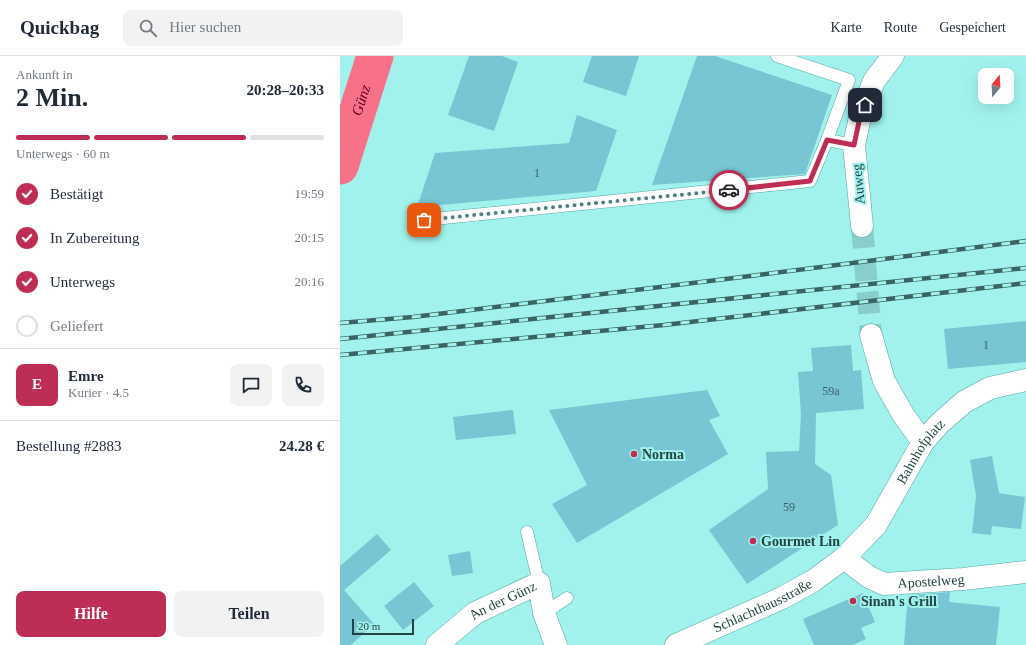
<!DOCTYPE html>
<html lang="de">
<head>
<meta charset="utf-8">
<style>
  :root { --surface:#fff; --page:#f2f2f3; --text:#1f2937; --muted:#747a83; --line:#e0e1e3; --accent:#be2e54 }
  body { margin:0; font-family:Georgia,serif; background:var(--page); color:var(--text); height:100vh; display:flex; flex-direction:column; font-size:15px; white-space:nowrap }
  * { box-sizing:border-box; margin:0 }
  p { font-size:13px; color:var(--muted) }
  .icon { flex:none; width:22px; height:22px; fill:none; stroke:currentColor; stroke-width:2; stroke-linecap:round; stroke-linejoin:round }
  .map { position:relative; flex:1; overflow:hidden }
  .details { display:flex; flex-direction:column; background:var(--surface); width:340px }
  .details>* { flex:none }
  .needle { width:26px; rotate:18deg }
  .buttons { position:absolute; left:638px; top:12px; display:grid; gap:8px }
  .buttons a { display:grid; place-items:center; width:36px; height:36px; border-radius:8px; background:var(--surface); box-shadow:0 4px 16px #0002; font-size:20px }
  .scale { position:absolute; left:12px; bottom:10px; width:62px; box-sizing:border-box; padding-left:4px; border:2px solid #224442; border-top:0; font-size:11px; line-height:14px; white-space:nowrap; color:#224442; -webkit-text-stroke:3px #a1f2ed; paint-order:stroke }
  .pin { position:absolute; display:grid; place-items:center; width:34px; height:34px; color:#fff; margin:-17px; border-radius:8px; box-shadow:0 2px 6px #0006 }
  .courier { position:absolute; display:grid; place-items:center; width:40px; height:40px; margin:-20px; border:3px solid #be2e54; border-radius:50%; background:#fff; color:#222; box-shadow:0 1px 5px #0007 }
  .head em { font-style:normal; font-weight:600 }
  .head div { display:flex; flex-direction:column-reverse }
  .head { display:flex; align-items:center; justify-content:space-between; height:68px; padding:0 16px }
  h1 { font-size:26px; font-weight:600; line-height:30px }
  .bar { display:grid; grid-template-columns:repeat(4,1fr); gap:6px 4px; align-content:center; height:48px; padding:0 16px }
  .bar i { height:5px; border-radius:3px; background:var(--line) }
  .bar .selected { background:var(--accent) }
  .bar p { grid-column:span 4 }
  .line { display:flex; align-items:center; gap:10px; padding:0 16px; border-top:1px solid var(--line) }
  .line div { flex:1 }
  .round { display:grid; place-items:center; flex:none; width:42px; height:42px; border-radius:8px; background:var(--page) }
  ol { padding:0 16px; list-style:none }
  li { display:flex; align-items:center; gap:12px; height:44px }
  li p { margin-inline-start:auto }
  li .icon { padding:4px; border-radius:50%; background:var(--accent); color:#fff; stroke-width:4 }
  li:last-child { color:var(--muted) }
  li i { width:22px; height:22px; border:2px solid var(--line); border-radius:50% }
  .button { display:flex; gap:8px; margin-top:auto; padding:8px 16px }
  .button a { flex:1; height:46px; border-radius:8px; background:var(--accent); color:#fff; font-size:16px; font-weight:600; line-height:46px; text-align:center }
  .button a+a { background:var(--page); color:var(--text) }
  header { display:flex; align-items:center; gap:24px; box-sizing:border-box; height:56px; padding:0 20px; background:var(--surface); border-bottom:1px solid var(--line) }
  header strong { font-size:19px }
  nav { display:flex; gap:22px; margin-inline-start:auto; font-size:14px }
  .search { width:280px; height:36px; background:var(--page); display:flex; align-items:center; gap:10px; box-sizing:border-box; padding:0 14px; border-radius:8px; color:var(--muted); font-size:15px }
  main { display:flex; flex:1; min-height:0 }
  .map>svg:first-child { display:block }
  .lines { fill:none; stroke-linecap:round; stroke-linejoin:round }
  .river { stroke:#f97089; stroke-width:37 }
  .building { fill:#78c5d4 }
  .minor-tunnel { stroke:#88cfcb; stroke-width:22; stroke-dasharray:22 11; stroke-linecap:butt }
  .service-casing { stroke:#56a6a1; stroke-width:13 }
  .minor-casing { stroke:#56a6a1; stroke-width:23 }
  .secondary-casing { stroke:#56a6a1; stroke-width:23 }
  .service { stroke:#fff; stroke-width:12 }
  .minor { stroke:#fff; stroke-width:22 }
  .secondary { stroke:#fff; stroke-width:22 }
  .rail-casing { stroke:#3a6462; stroke-width:4.5 }
  .rail { stroke:#a1f2ed; stroke-width:3; stroke-dasharray:9; stroke-linecap:butt }
  .done { stroke:#4e817e; stroke-width:4; stroke-dasharray:0 7.2 }
  .route { stroke:#be2e54; stroke-width:5 }
  .poi-dot { fill:#be2e54; stroke:#a1f2ed; stroke-width:1.5 }
  .labels { text-anchor:middle; stroke-width:4; stroke-linejoin:round; paint-order:stroke }
  .number-label { font-size:12px; fill:#386466 }
  .street-label { font-size:14px; fill:#224442; stroke:#a1f2ed }
  .poi-label { font-size:14px; font-weight:bold; fill:#224442; stroke:#a1f2ed; text-anchor:start }
  .water-label { font-size:15px; font-style:italic; fill:#58001d; stroke:#a1f2ed }
</style>
</head>
<body>
<header>
<strong>Quickbag</strong>
<div class="search"><svg class="icon" aria-label="search" viewBox="0 0 24 24"><circle cx="10" cy="10" r="6"/><path d="M15 15l6 6"/></svg>Hier suchen</div>
<nav><a>Karte</a><a>Route</a><a>Gespeichert</a></nav>
</header>
<main>
<section class="details">
<div class="head"><div><h1>2 Min.</h1><p>Ankunft in</p></div><em>20:28–20:33</em></div>
<div class="bar"><i class="selected"></i><i class="selected"></i><i class="selected"></i><i></i><p>Unterwegs · 60 m</p></div>
<ol>
<li><svg class="icon" aria-label="check" viewBox="0 0 24 24"><path d="M5 12l5 5 9-10"/></svg>Bestätigt<p>19:59</p></li>
<li><svg class="icon" aria-label="check" viewBox="0 0 24 24"><path d="M5 12l5 5 9-10"/></svg>In Zubereitung<p>20:15</p></li>
<li><svg class="icon" aria-label="check" viewBox="0 0 24 24"><path d="M5 12l5 5 9-10"/></svg>Unterwegs<p>20:16</p></li>
<li><i></i>Geliefert</li>
</ol>
<div class="line" style="height:72px"><b class="round" style="background:var(--accent);color:#fff">E</b><div><b>Emre</b><p>Kurier · 4.5</p></div><a class="round"><svg class="icon" aria-label="chat" viewBox="0 0 24 24"><path d="M4 5h16v11H9l-5 4z"/></svg></a><a class="round"><svg class="icon" aria-label="phone" viewBox="0 0 24 24"><path d="M5 4h4l2 5-3 2q2 4 5 5l2-3 5 2v4C11 20 4 13 5 4z"/></svg></a></div>
<div class="line" style="height:52px"><div>Bestellung #2883</div><b>24.28 €</b></div>
<div class="button"><a>Hilfe</a><a>Teilen</a></div>
</section>
<div class="map">
<svg width="686" height="589" viewBox="0 0 686 589">
  <rect width="100%" height="100%" fill="#a1f2ed"/>
  <g class="lines">
    <!-- river -->
    <path class="river" id="s1" d="M 0,110 L 35,0"/>
  </g>
  <!-- building -->
  <g class="building">
    <polygon points="129,0 162,0 178,6 154,75 108,59"/>
    <polygon points="252,0 299,0 286,40 243,26"/>
    <polygon points="357,0 375,0 492,39 465,118 312,129"/>
    <polygon points="237,59 277,74 256,135 77,151 95,97 229,87"/>
    <polygon points="686,265 686,306 608,313 604,273"/>
    <polygon points="511,289 513,315 521,314 524,353 476,357 475,408 491,419 498,469 407,528 369,474 428,433 426,396 459,395 461,358 458,316 473,315 471,292"/>
    <polygon points="367,334 380,360 369,364 388,398 237,487 212,448 247,429 209,354"/>
    <polygon points="173,354 176,378 116,384 113,361"/>
    <polygon points="652,400 659,437 685,441 681,473 652,470 651,479 632,477 636,440 630,404"/>
    <polygon points="37,478 51,494 4,534 34,568 11,589 0,589 0,510"/>
    <polygon points="130,495 133,517 112,520 108,499"/>
    <polygon points="74,526 94,550 63,574 44,550"/>
    <polygon points="610,536 609,546 660,551 656,589 564,589 568,539"/>
    <polygon points="523,537 535,566 521,572 526,583 512,589 474,589 463,563"/>
  </g>
  <g class="lines">
    <!-- minor-tunnel -->
    <polyline class="minor-tunnel" points="522,170 531,279"/>
    <!-- service casing -->
    <g class="service-casing">
      <g id="service">
        <polyline points="437,0 509,24 487,84"/>
        <polyline points="84,164 470,125 487,84 514,89"/>
        <polyline points="187,476 199,527"/>
        <polyline points="204,557 227,542"/>
      </g>
    </g>
    <!-- minor casing -->
    <g class="minor-casing">
      <g id="minor">
        <polyline points="522,170 514,89 520,61 534,25 553,0"/>
        <polyline points="531,279 544,325 564,360 583,386"/>
        <path id="s2" d="M 504,502 L 529,521 L 544,528 L 623,523 L 686,516"/>
        <path id="s3" d="M 97,589 L 135,557 L 199,527 L 204,557 L 216,589"/>
      </g>
    </g>
    <!-- secondary casing -->
    <g class="secondary-casing">
      <g id="secondary">
        <path id="s4" d="M 336,589 L 442,542 L 473,525 L 504,502 L 536,469 L 583,386 L 599,368 L 624,346 L 650,332 L 686,324"/>
      </g>
    </g>
    <!-- service -->
    <use href="#service" class="service"/>
    <!-- minor -->
    <use href="#minor" class="minor"/>
    <!-- secondary -->
    <use href="#secondary" class="secondary"/>
    <!-- rail casing -->
    <g class="rail-casing">
      <g id="rail">
        <polyline points="0,267 73,261 394,222 686,185"/>
        <polyline points="0,283 686,212"/>
        <polyline points="0,299 324,269 686,227"/>
      </g>
    </g>
    <!-- rail -->
    <use href="#rail" class="rail"/>
  </g>
  <g class="lines">
    <!-- done -->
    <polyline class="done" points="84,164 389,134"/>
    <!-- route -->
    <polyline class="route" points="389,134 470,125 487,84 514,89 520,61 525,49"/>
  </g>
  <!-- markers -->
  <g class="poi-dot">
    <circle cx="294" cy="398" r="4"/>
    <circle cx="413" cy="485" r="4"/>
    <circle cx="513" cy="545" r="4"/>
  </g>
  <g class="labels">
    <!-- number labels -->
    <g class="number-label">
      <text x="197" y="121">1</text>
      <text x="646" y="293">1</text>
      <text x="491" y="339">59a</text>
      <text x="449" y="455">59</text>
    </g>
    <!-- street labels -->
    <g class="street-label">
      <text transform="translate(518 128) rotate(-95)" y="5">Auweg</text>
      <text dy="5" stroke="none"><textPath href="#s4" startOffset="322">Bahnhofplatz</textPath></text>
      <text dy="5" stroke="none"><textPath href="#s2" startOffset="95">Apostelweg</textPath></text>
      <text dy="5" stroke="none"><textPath href="#s3" startOffset="80">An der Günz</textPath></text>
      <text dy="5" stroke="none"><textPath href="#s4" startOffset="95">Schlachthausstraße</textPath></text>
    </g>
    <!-- poi labels -->
    <g class="poi-label">
      <text x="302" y="403">Norma</text>
      <text x="421" y="490">Gourmet Lin</text>
      <text x="521" y="550">Sinan's Grill</text>
    </g>
    <!-- water labels -->
    <g class="water-label">
      <text dy="5" stroke="none"><textPath href="#s1" startOffset="69">Günz</textPath></text>
    </g>
  </g>
</svg>
<div class="buttons">
<a><svg class="needle" viewBox="-14 -14 28 28"><path d="M0-13l5 13h-10z" fill="#e53935"/><path d="M0 13l5-13h-10z" fill="#747a83"/></svg></a>
</div>
<div class="scale">20 m</div>
<div class="pin" style="left:84px;top:164px;background:#ea580c"><svg class="icon" aria-label="bag" viewBox="0 0 24 24"><path d="M5 8h14l-1 12H6zM9 8a3 3 0 0 1 6 0"/></svg></div>
<div class="pin" style="left:525px;top:49px;background:#1f2937"><svg class="icon" aria-label="home" viewBox="0 0 24 24"><path d="M3 11l9-7 9 7M6 9v11h12V9"/></svg></div>
<div class="courier" style="left:389px;top:134px"><svg class="icon" aria-label="car" viewBox="0 0 24 24"><path d="M5 17H2v-5l4-1 3-4h7l3 4 3 1v5h-3M9 17h6M6 11h13"/><circle cx="7" cy="17" r="2"/><circle cx="17" cy="17" r="2"/></svg></div>
</div>
</main>
</body>
</html>
